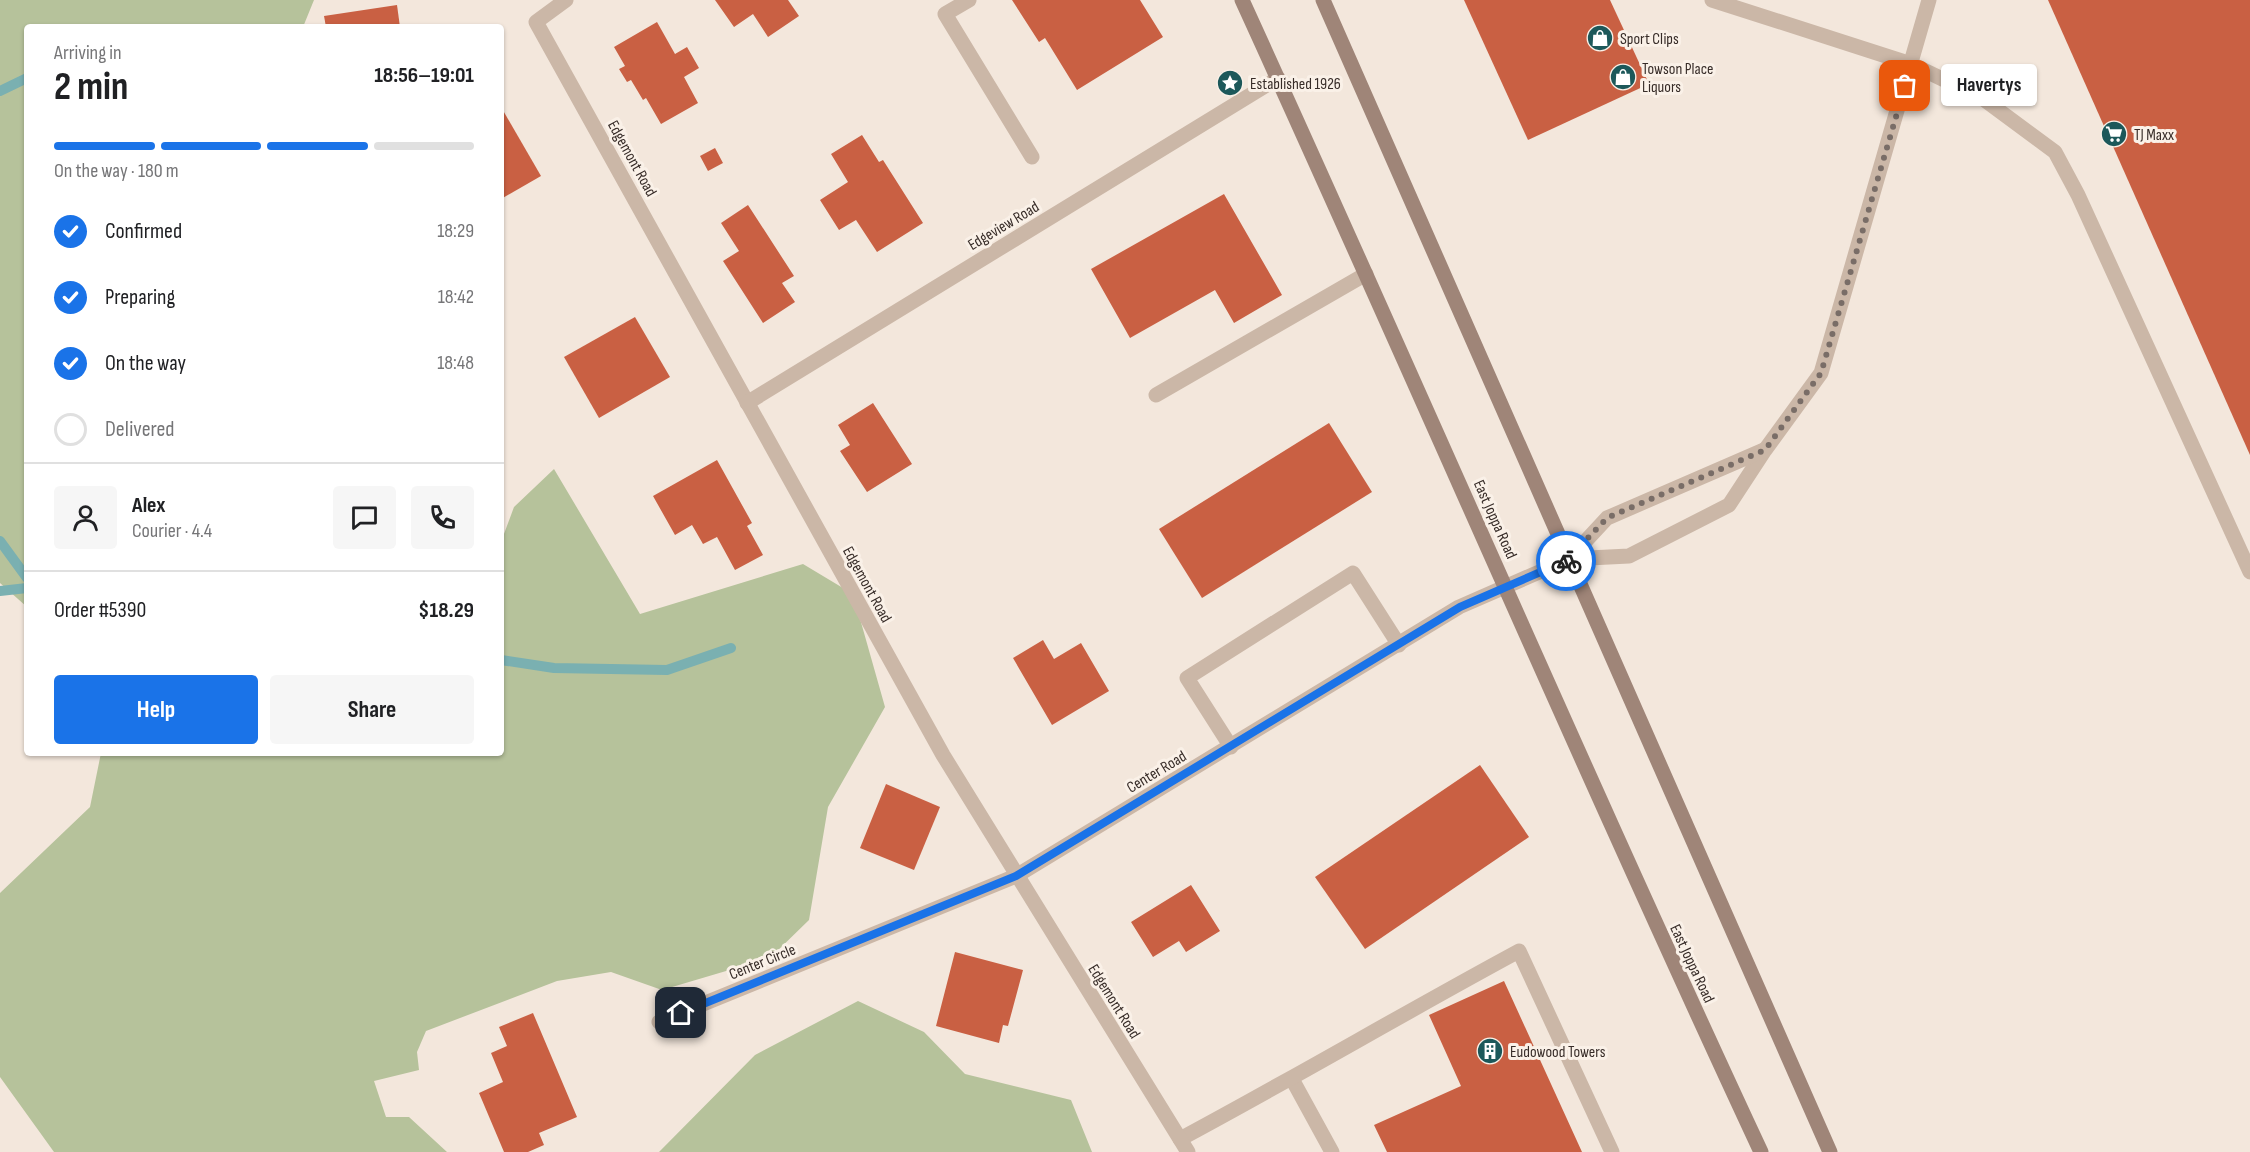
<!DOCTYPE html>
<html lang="en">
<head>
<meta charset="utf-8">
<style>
  :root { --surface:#fff; --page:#f6f6f6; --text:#202124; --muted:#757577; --line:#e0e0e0; --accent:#1a73e8 }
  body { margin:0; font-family:"Sofia Sans Condensed",sans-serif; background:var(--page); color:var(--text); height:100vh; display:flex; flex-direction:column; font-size:22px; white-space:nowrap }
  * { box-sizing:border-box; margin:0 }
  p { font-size:20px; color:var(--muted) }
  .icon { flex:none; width:33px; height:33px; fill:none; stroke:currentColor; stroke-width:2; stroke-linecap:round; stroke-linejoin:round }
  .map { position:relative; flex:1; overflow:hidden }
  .side { position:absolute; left:24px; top:24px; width:480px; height:732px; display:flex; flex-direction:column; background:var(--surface); border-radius:6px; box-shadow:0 2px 4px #0004 }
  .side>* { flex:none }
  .pin { position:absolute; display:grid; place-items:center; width:51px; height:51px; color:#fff; margin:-26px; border-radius:12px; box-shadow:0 3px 9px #0006 }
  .courier { position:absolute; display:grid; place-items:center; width:60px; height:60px; margin:-30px; border:4px solid #1a73e8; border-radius:50%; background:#fff; color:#222; box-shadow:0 2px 8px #0007 }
  .bubble { position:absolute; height:42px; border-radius:6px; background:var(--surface); box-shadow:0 2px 4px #0004; font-size:20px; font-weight:700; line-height:42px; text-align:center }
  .headline em { font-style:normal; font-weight:700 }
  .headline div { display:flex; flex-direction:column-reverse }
  .headline { display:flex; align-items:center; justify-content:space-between; height:102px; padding:0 30px }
  h1 { font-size:39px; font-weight:700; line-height:45px }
  .bar { display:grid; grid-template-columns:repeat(4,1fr); gap:9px 6px; align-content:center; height:72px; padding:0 30px }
  .bar i { height:8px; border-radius:4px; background:var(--line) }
  .bar .selected { background:var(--accent) }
  .bar p { grid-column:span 4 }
  .line { display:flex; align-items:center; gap:15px; padding:0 30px; border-top:2px solid var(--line) }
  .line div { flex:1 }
  .round { display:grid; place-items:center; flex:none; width:63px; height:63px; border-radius:6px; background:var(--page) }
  ol { padding:0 30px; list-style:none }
  li { display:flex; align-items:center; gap:18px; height:66px }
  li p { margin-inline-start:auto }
  li .icon { padding:6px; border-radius:50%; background:var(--accent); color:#fff; stroke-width:4 }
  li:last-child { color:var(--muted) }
  li i { width:33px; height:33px; border:3px solid var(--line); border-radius:50% }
  .primary-button { display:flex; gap:12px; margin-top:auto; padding:12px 30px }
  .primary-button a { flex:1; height:69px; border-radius:6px; background:var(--accent); color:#fff; font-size:24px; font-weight:700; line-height:69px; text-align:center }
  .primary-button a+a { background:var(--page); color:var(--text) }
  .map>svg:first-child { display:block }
  .green { fill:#b6c29b }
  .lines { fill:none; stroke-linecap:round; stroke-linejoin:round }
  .stream { stroke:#7ab0b1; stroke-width:10 }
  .building { fill:#c96043 }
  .lane { stroke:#cbb7a7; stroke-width:15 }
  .street { stroke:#cbb7a7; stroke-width:15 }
  .secondary { stroke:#9f8578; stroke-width:15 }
  .done { stroke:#796d67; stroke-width:6; stroke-dasharray:0 10.8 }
  .route { stroke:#1a73e8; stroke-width:8 }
  .labels { text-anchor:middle; stroke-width:6; stroke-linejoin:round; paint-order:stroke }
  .poi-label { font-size:16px; fill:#372c28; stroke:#faf1e8; text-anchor:start }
  .street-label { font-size:16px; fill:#372c28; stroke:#faf1e8 }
</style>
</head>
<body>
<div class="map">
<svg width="2250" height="1152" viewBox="0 0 2250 1152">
  <rect width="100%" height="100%" fill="#f3e7dc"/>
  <!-- green -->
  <g class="green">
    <polygon points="0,0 314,0 303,27 27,27 27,607 0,583"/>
    <polygon points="554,469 640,614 803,564 853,594 885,707 828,807 809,920 770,958 662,990 611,972 557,981 426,1031 417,1052 419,1070 374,1081 386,1117 409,1117 447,1152 54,1152 0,1077 0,893 90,807 101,753 501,753 501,542 514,507"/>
    <polygon points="858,1001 924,1032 965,1074 1071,1100 1092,1152 659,1152 755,1055"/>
  </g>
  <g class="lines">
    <!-- stream -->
    <g class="stream">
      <polyline points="0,91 27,78"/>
      <polyline points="0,541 27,578"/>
      <polyline points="0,591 27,588"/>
      <polyline points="501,660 554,668 667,670 731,648"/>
    </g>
  </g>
  <!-- building -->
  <g class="building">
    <polygon points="715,0 788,0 799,16 768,37 753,14 734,27"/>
    <polygon points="1012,0 1140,0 1163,37 1077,90 1045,38 1039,42"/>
    <polygon points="1464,0 1610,0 1649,84 1528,140"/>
    <polygon points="2048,0 2250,0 2250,455"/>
    <polygon points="397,5 400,27 326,27 324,16"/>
    <polygon points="657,22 675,54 687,47 699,68 684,77 698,103 661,124 646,98 643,100 631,80 627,82 619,69 625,66 614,47"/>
    <polygon points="501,107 541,176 501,199"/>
    <polygon points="862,135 879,162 883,160 923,223 877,252 856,220 839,230 820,200 848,182 831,154"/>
    <polygon points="715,148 723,163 708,171 700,156"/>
    <polygon points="1224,194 1282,295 1234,323 1215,290 1130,338 1091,269"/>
    <polygon points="748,205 794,276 782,283 795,302 763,323 723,261 739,251 721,223"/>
    <polygon points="635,317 670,377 599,418 564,357"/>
    <polygon points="873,403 912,464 867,492 840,451 850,445 838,425"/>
    <polygon points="1329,423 1372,492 1202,598 1159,529"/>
    <polygon points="717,460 752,523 747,526 763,555 735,570 717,537 703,544 692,525 675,535 653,496"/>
    <polygon points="1043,640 1054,659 1081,643 1109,691 1052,725 1013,658"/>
    <polygon points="1480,765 1529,837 1365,949 1315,877"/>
    <polygon points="886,784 940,807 914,870 860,848"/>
    <polygon points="1191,885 1220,931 1186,952 1179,941 1153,957 1131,922"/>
    <polygon points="955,952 1023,970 1008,1026 1003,1025 999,1043 936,1026"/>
    <polygon points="1504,981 1582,1152 1387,1152 1374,1125 1461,1086 1429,1015"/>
    <polygon points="533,1013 577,1117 539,1133 544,1145 528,1152 504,1152 479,1093 503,1082 491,1053 507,1046 499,1027"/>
  </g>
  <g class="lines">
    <!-- lane -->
    <g class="lane">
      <polyline points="969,0 945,14 1032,157"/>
      <polyline points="1712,0 1911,64 1982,98 2055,152 2078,195 2250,572"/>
      <polyline points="1156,395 1366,274"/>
      <polyline points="1569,559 1629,556 1729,505 1765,450 1821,373 1929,0"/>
      <polyline points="1569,559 1607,518 1764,450"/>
      <polyline points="1231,747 1187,678 1353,573 1399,645"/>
      <polyline points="1292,1079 1332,1152"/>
      <path d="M 1180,1139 C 1294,1078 1406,1012 1519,951 L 1612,1152"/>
    </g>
    <!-- street -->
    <g class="street">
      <polyline points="566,0 536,22 943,755 1188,1152"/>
      <polyline points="747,403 1278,78"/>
      <polyline points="659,1022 1016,876 1459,607 1569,559"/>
    </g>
    <!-- secondary -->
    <g class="secondary">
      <path d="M 1242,0 C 1417,383 1583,770 1761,1152"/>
      <polyline points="1323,0 1830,1152"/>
    </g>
  </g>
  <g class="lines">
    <!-- done -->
    <polyline class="done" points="1566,561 1607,518 1765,450 1821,373 1905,86"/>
    <!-- route -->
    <polyline class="route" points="681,1013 1016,876 1460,607 1566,561"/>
  </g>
  <!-- icons -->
  <defs>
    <g id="shop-disc" transform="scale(1.35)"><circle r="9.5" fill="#1c585a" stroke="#faf1e8"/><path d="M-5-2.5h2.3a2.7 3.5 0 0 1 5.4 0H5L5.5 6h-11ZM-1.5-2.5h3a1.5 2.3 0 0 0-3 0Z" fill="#fff"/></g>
    <g id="sight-disc" transform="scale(1.35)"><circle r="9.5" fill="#1c585a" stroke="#faf1e8"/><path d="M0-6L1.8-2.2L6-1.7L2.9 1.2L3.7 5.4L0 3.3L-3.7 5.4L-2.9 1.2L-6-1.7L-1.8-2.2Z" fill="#fff"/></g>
    <g id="supermarket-disc" transform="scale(1.35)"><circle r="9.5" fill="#1c585a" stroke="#faf1e8"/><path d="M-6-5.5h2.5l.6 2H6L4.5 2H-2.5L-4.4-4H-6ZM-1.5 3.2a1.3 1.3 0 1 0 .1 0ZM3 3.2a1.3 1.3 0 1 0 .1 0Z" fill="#fff"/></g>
    <g id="building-disc" transform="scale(1.35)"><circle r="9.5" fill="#1c585a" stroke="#faf1e8"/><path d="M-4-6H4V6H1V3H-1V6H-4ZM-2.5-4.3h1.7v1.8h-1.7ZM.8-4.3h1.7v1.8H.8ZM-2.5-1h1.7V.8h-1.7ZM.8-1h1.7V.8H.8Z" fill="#fff"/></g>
  </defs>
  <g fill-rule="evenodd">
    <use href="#shop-disc" x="1600" y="38"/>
    <use href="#shop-disc" x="1623" y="77"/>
    <use href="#sight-disc" x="1230" y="83"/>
    <use href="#supermarket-disc" x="2114" y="134"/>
    <use href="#building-disc" x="1490" y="1051"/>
  </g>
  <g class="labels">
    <!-- poi labels -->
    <g class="poi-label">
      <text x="1620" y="44">Sport Clips</text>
      <text x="1642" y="74">Towson Place<tspan x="1642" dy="18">Liquors</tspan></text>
      <text x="1250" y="89">Established 1926</text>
      <text x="2134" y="140">TJ Maxx</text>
      <text x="1510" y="1057">Eudowood Towers</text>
    </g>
    <!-- street labels -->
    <g class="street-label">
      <text transform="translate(633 158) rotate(61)" y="6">Edgemont Road</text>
      <text transform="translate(1003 225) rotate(-31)" y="6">Edgeview Road</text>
      <text transform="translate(1496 519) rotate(66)" y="6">East Joppa Road</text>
      <text transform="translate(868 584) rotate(61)" y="6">Edgemont Road</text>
      <text transform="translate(1156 771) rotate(-31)" y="6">Center Road</text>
      <text transform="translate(762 961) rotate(-22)" y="6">Center Circle</text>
      <text transform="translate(1693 963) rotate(65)" y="6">East Joppa Road</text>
      <text transform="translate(1115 1001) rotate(58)" y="6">Edgemont Road</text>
    </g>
  </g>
</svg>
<div class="pin" style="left:1905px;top:86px;background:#ea580c"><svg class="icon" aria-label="bag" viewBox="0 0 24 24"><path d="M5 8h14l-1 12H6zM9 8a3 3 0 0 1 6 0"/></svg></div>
<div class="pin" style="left:681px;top:1013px;background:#1f2937"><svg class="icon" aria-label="home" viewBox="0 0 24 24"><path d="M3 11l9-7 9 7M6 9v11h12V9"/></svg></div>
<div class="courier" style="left:1566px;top:561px"><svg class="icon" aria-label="bike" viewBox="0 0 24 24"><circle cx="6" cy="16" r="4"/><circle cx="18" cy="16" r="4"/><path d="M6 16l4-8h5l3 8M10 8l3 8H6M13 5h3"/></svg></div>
<div class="bubble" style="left:1941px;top:64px;width:96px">Havertys</div>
<section class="side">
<div class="headline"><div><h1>2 min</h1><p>Arriving in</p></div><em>18:56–19:01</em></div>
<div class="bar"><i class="selected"></i><i class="selected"></i><i class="selected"></i><i></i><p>On the way · 180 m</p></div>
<ol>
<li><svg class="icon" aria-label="check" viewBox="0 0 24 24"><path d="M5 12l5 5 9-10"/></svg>Confirmed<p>18:29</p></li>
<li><svg class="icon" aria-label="check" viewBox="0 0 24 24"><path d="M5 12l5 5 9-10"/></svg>Preparing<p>18:42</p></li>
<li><svg class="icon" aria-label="check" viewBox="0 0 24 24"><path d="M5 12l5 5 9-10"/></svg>On the way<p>18:48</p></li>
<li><i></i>Delivered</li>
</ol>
<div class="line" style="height:108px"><a class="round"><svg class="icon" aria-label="person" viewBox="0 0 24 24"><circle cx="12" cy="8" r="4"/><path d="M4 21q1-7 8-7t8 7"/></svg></a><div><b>Alex</b><p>Courier · 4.4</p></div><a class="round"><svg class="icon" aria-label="chat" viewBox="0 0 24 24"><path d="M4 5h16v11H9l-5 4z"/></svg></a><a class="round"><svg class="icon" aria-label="phone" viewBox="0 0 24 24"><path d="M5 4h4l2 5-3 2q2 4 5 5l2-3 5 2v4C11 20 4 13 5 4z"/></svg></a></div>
<div class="line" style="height:78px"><div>Order #5390</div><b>$18.29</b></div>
<div class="primary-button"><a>Help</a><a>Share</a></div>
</section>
</div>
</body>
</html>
